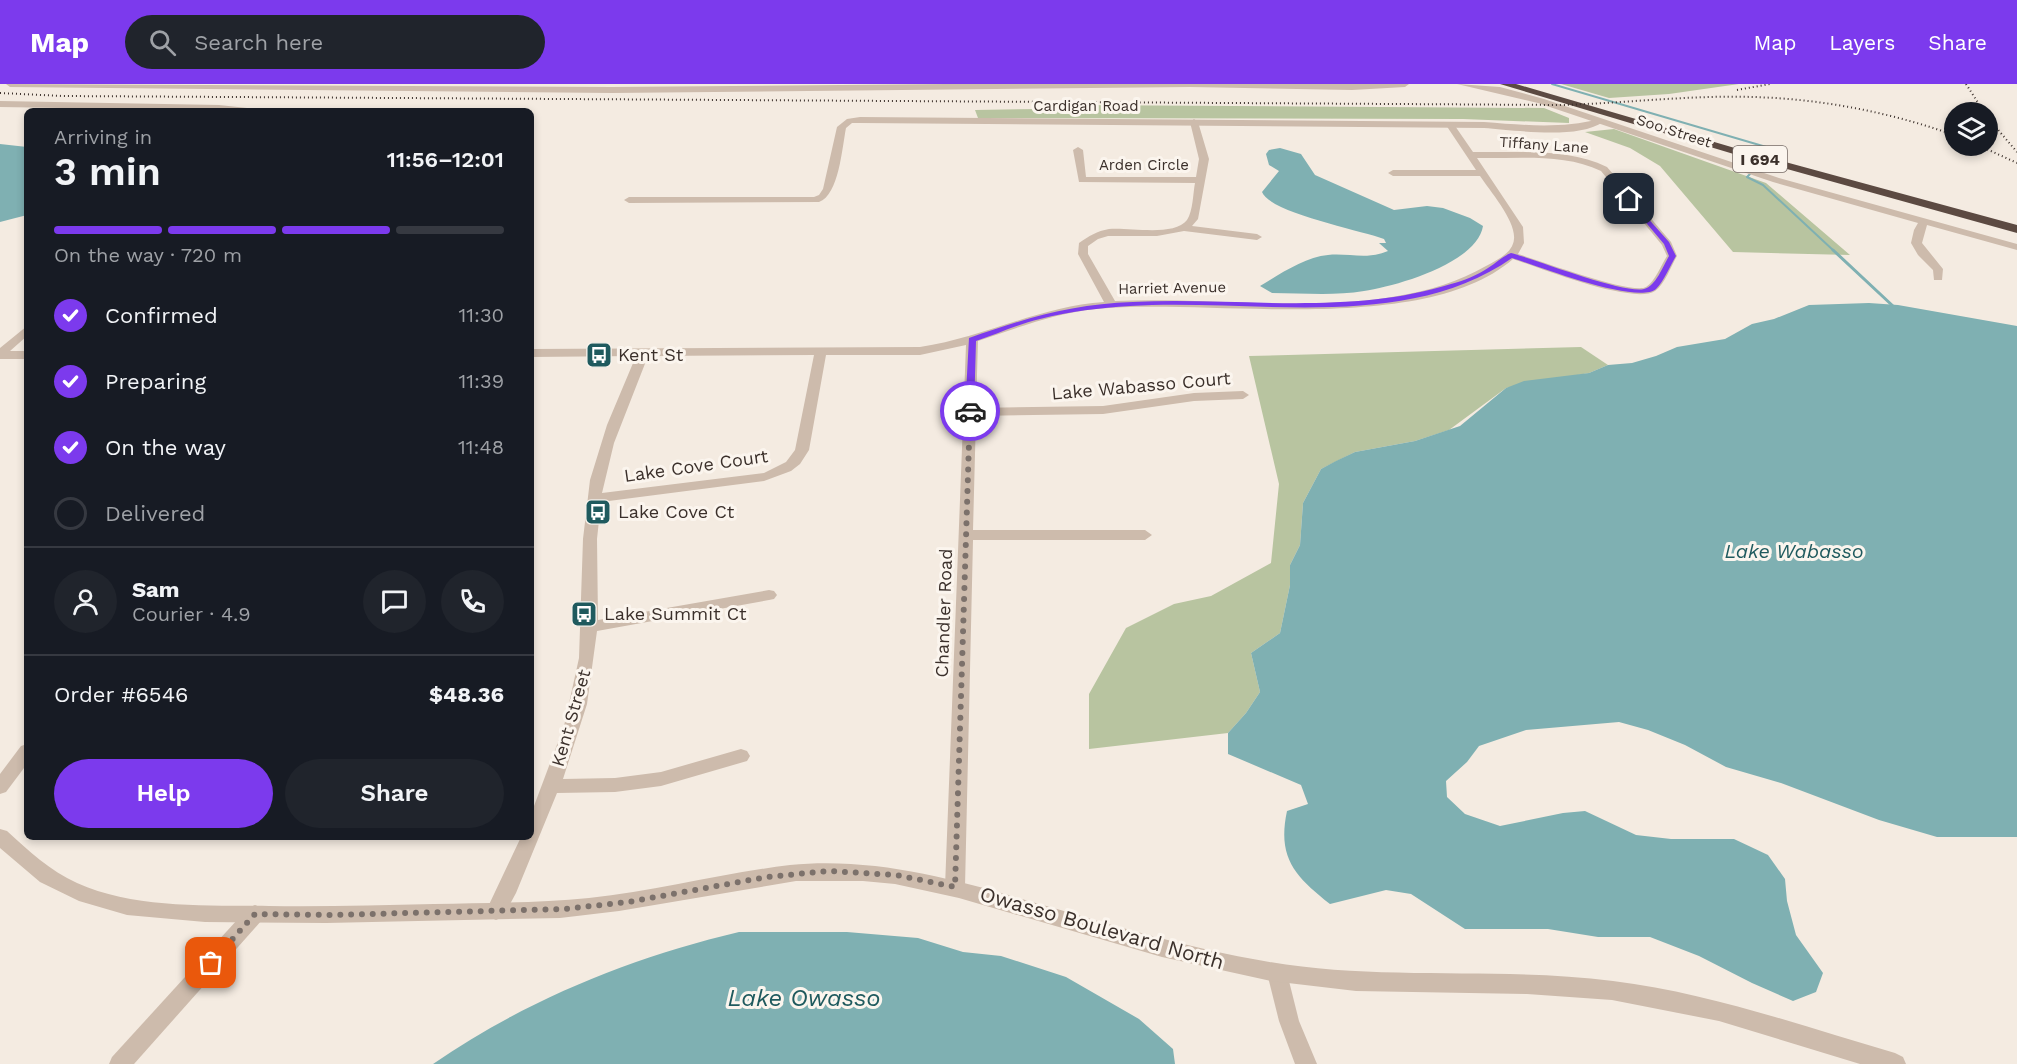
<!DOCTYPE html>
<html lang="en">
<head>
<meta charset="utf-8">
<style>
  :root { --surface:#171b24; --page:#20242c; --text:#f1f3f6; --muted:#9ea1a6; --line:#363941; --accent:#7c3aed }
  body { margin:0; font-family:"Work Sans",sans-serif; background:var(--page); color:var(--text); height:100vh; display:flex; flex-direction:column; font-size:22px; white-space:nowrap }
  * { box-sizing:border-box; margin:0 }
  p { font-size:20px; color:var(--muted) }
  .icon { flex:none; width:33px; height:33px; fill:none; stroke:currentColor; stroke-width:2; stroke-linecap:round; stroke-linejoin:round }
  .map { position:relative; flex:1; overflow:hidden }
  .panel { position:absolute; left:24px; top:24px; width:510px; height:732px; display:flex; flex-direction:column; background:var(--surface); border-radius:9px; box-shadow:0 3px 9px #0003 }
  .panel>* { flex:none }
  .tools { position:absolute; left:1944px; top:18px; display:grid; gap:12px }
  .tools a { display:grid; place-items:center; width:54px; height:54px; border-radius:50%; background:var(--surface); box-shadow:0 3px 9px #0003; font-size:30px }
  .pin { position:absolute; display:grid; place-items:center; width:51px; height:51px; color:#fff; margin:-26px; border-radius:12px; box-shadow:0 3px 9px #0006 }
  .courier { position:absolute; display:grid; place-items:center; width:60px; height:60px; margin:-30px; border:4px solid #7c3aed; border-radius:50%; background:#fff; color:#222; box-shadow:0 2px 8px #0007 }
  .head em { font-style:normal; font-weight:600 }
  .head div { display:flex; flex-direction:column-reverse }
  .head { display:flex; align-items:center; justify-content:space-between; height:102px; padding:0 30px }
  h1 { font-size:39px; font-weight:600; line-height:45px }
  .bar { display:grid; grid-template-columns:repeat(4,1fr); gap:9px 6px; align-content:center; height:72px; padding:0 30px }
  .bar i { height:8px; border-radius:4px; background:var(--line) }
  .bar .current { background:var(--accent) }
  .bar p { grid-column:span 4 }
  .line { display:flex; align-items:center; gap:15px; padding:0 30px; border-top:2px solid var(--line) }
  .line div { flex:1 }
  .round { display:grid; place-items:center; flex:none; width:63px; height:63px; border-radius:32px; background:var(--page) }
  ol { padding:0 30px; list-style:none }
  li { display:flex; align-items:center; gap:18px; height:66px }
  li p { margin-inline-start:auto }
  li .icon { padding:6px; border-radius:50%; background:var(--accent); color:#fff; stroke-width:4 }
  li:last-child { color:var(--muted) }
  li i { width:33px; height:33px; border:3px solid var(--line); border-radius:50% }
  .button { display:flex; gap:12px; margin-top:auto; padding:12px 30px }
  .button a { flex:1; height:69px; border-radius:36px; background:var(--accent); color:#fff; font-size:24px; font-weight:600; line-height:69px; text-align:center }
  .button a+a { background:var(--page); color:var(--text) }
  header { display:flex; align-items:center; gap:36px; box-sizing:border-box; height:84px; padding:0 30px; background:var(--accent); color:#fff }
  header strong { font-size:28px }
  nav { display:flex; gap:33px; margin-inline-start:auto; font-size:21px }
  .search { width:420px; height:54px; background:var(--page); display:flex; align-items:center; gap:15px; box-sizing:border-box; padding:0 21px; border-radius:33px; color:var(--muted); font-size:22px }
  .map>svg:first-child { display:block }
  .green { fill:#b8c4a0 }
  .water { fill:#7fb0b2 }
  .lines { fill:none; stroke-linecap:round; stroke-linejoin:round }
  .stream-far1 { stroke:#7fb0b2; stroke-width:2 }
  .stream { stroke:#7fb0b2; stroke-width:3 }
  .minor { fill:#cdbbac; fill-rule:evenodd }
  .tertiary { fill:#cdbbac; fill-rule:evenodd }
  .motorway { fill:#5c4a42; fill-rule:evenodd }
  .rail { stroke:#3b302b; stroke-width:2; stroke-dasharray:1 3; stroke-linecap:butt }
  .route { fill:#7c3aed }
  .done { stroke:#7c716b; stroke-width:6; stroke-dasharray:0 10.8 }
  .labels { text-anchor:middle; stroke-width:6; stroke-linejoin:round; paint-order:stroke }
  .far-street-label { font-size:15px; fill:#3b302b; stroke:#fbf5ee }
  .shield { fill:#fbf5ee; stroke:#756b66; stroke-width:1.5 }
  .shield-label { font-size:16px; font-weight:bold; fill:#3b302b }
  .poi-label { font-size:18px; fill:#3b302b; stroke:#fbf5ee; text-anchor:start }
  .street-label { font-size:18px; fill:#3b302b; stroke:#fbf5ee }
  .water-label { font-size:20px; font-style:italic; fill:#1f5a5e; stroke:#fbf5ee }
  .near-street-label { font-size:21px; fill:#3b302b; stroke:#fbf5ee }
  .near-water-label { font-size:24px; font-style:italic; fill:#1f5a5e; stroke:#fbf5ee }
</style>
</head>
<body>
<header>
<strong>Map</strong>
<div class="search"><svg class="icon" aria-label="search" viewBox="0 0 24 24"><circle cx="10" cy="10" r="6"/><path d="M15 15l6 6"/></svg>Search here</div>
<nav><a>Map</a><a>Layers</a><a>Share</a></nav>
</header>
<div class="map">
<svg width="2017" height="980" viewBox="0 0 2017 980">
  <rect width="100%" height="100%" fill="#f4ebe1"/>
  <!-- green -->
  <g class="green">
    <polygon points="1561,0 1739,0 1669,10 1609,14"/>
    <polygon points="1074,21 1544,24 1569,34 1569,39 1463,35 978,34 975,26 1040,25"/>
    <polygon points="1614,45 1766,99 1850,171 1733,168 1660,82 1630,64 1585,48"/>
    <polygon points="1581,263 1608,281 1589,289 1506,304 1449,346 1415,357 1355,368 1321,385 1303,419 1300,461 1290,481 1290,501 1280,549 1251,569 1260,608 1246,629 1228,649 1089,665 1089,610 1126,544 1174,520 1211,512 1271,479 1279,400 1249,272"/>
  </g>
  <!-- water -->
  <g class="water">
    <polygon points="0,60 27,63 27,131 0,138"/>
    <path d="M 1280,64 L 1301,70 L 1315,91 L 1394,126 L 1427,122 L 1443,124 L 1470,134 L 1483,142 C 1477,179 1397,202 1364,207 C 1334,212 1302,209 1272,209 L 1260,202 C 1280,190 1305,173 1328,171 C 1349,169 1368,176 1388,167 L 1379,159 L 1386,159 L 1384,155 C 1360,146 1270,129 1262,108 L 1279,87 L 1269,81 L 1266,70 L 1269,66 Z"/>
    <path d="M 1869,219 L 1898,221 L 2017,242 L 2017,753 L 1937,753 L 1879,736 L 1781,699 L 1726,683 L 1685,661 L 1648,646 L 1619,638 L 1526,646 L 1479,662 L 1467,678 L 1446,697 L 1447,713 L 1465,730 L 1500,742 L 1563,729 L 1585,727 L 1636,751 L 1671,755 L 1734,755 L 1768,771 L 1785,795 L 1787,817 L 1796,851 L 1823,889 L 1816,908 L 1793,917 L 1752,899 L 1699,872 L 1650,853 L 1598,853 L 1548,845 L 1465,845 L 1411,810 L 1386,806 L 1330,820 C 1295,792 1277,774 1287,727 L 1308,720 L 1301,701 L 1228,670 L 1228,649 L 1246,629 L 1260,608 L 1251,569 L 1280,549 L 1290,501 L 1290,481 L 1300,461 L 1303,419 L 1321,385 L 1336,377 L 1355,368 L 1415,357 L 1460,342 L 1506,304 L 1524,297 L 1589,289 L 1608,281 L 1632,279 L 1656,272 L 1677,263 L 1725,255 L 1752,240 L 1774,235 L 1809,221 Z"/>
    <path d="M 739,848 L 847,848 L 918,854 L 963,868 L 1001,872 L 1066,893 L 1139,935 L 1173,965 L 1175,980 L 433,980 C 526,916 630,874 739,848 Z"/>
  </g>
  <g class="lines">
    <!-- stream-far1 -->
    <g class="stream-far1">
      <polyline points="1552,0 1773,65"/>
      <polyline points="1750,90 1747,93 1763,101 1834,167"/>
    </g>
    <!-- stream -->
    <polyline class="stream" points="1833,166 1894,223"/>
    <!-- minor -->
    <g class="minor">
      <polygon points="1457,0 1500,3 1544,15 1779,94 2017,160 2017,166 1927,141 1922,159 1943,185 1942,196 1934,196 1933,186 1918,171 1911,159 1914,146 1918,139 1773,98 1538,19"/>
      <polygon points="0,17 219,21 247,24 251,27 0,23"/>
      <path d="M 1194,35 L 1198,38 L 1209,75 L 1198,135 L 1192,142 L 1257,150 L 1262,153 L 1257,156 L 1184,147 L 1157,152 L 1108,152 L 1098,155 L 1088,162 L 1088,170 L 1115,217 C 1230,211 1383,241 1486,182 C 1497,176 1513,169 1514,155 C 1516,137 1490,107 1480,92 L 1393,92 L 1388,89 L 1393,86 L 1476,86 L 1446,41 L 1450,38 L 1453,39 L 1473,68 C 1516,69 1567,63 1607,83 L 1671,158 L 1677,172 C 1671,182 1665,200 1655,207 C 1633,221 1540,184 1513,175 C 1423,253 1210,214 1096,225 C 1055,229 1017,244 978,257 L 976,324 L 1103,322 L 1194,309 L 1243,307 L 1249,311 L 1243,315 L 1194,317 L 1103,330 L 976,332 L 973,446 L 1145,446 L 1152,451 L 1145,456 L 973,456 L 965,803 L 962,809 L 955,811 L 948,809 L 945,803 L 966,261 L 920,271 L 826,271 L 809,366 L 800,380 L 791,387 L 764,397 L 601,418 L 597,455 L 598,536 L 769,506 L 774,507 L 777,511 L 774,515 L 769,516 L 597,547 L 587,620 L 563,695 L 615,694 L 661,688 L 741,665 L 747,667 L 750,672 L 747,677 L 661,702 L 615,708 L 557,709 L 516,809 L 503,833 L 496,836 L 489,833 L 486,827 L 521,753 L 531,753 L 531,730 L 564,642 L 579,574 L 583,455 L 590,396 L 607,341 L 636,272 L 531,273 L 531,265 L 920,263 C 983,254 1040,222 1104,218 L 1078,170 L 1079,159 C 1089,152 1097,147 1109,145 C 1129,143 1174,153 1187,136 C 1193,127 1193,109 1195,99 L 1079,98 L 1073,66 L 1078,63 L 1083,66 L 1086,93 L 1196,93 L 1199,75 L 1190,38 ZM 1477,74 C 1517,75 1564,69 1601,87 L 1662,161 L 1667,172 C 1661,181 1655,198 1646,203 C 1632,211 1538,176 1518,170 L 1524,159 L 1523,143 ZM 814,271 L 795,366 L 786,378 L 764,389 L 602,409 L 614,359 L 648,272 Z"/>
      <polygon points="27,242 27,252 10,267 27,267 27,275 0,275 0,264"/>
      <polygon points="27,660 27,680 6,708 0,710 0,690 21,662"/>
      <polygon points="255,821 262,824 265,830 262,836 134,980 109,980 112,973 248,824"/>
      <polygon points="1277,880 1284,882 1287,889 1299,937 1317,980 1295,980 1279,937 1267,889 1270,882"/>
    </g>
    <!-- tertiary -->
    <g class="tertiary">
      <polygon points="6,0 612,3 945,0 1409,0 1405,3 1352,6 1190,3 612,9 10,3"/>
      <path d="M 860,33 L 1484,38 C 1523,41 1561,45 1599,35 L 1603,38 C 1577,56 1515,46 1484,44 L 860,39 L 852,39 L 846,44 C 842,64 839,111 819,118 L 629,119 L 624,116 L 629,113 L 814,113 L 819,111 L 823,105 L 837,43 L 847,35 Z"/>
      <path d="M 0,745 L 7,747 C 28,766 50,787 77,799 C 135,825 206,821 269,822 C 324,823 379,821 434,820 C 485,819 538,819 589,814 C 657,807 723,789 790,781 C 883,772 970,800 1057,825 C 1125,845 1194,865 1264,877 C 1380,898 1497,882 1613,897 C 1710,909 1802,942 1895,969 L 1903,973 L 1906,980 L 1860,980 L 1719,937 L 1612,916 L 1527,910 L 1356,907 L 1271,897 L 1162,873 L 959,814 L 895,800 L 863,797 L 796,797 L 619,827 L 560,834 L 326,839 L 205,838 L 127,831 L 79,817 L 40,798 L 0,764 Z"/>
    </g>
    <!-- motorway -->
    <polygon class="motorway" points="1500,0 1516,0 1745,67 2017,141 2017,149 1737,71"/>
    <!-- rail -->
    <g class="rail">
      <polyline points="1966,0 1984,28"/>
      <polyline points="1737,6 1770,0"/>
      <path d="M 0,9 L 63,12 L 1562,21 C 1626,19 1690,11 1753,13 C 1822,15 1889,28 1954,51"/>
      <polyline points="1988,34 2017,68"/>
      <polyline points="1980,62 2017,79"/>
    </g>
  </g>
  <!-- route -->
  <path class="route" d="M 1629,113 L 1669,158 L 1676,172 C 1670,182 1664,197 1656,205 C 1637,221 1537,182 1512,174 C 1405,249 1253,214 1130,222 C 1100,224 1070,227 1040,235 C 1018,240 997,250 976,257 L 974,327 L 970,329 L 965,327 L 969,254 C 1026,234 1072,220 1133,218 C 1238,213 1349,232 1451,200 C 1463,197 1478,191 1488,184 C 1496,179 1503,172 1511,169 C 1537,176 1624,210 1644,205 C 1656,202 1663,182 1669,172 L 1664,160 L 1626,115 Z"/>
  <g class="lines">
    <!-- done -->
    <polyline class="done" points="211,879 255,830 331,831 564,825 628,818 767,793 829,787 896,791 955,803 970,327"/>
  </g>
  <!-- icons -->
  <defs>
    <g id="bus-square" transform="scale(1.35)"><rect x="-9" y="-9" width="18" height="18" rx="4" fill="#1f5a5e" stroke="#fbf5ee"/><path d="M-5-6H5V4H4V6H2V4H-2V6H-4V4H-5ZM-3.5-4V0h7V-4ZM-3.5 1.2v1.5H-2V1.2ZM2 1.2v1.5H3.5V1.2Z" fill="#fff"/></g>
  </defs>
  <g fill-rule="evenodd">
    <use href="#bus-square" x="599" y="271"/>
    <use href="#bus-square" x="598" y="428"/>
    <use href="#bus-square" x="584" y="530"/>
  </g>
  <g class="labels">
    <!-- far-street labels -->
    <g class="far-street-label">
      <text x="1086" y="27">Cardigan Road</text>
      <text transform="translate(1674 47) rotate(18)" y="5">Soo Street</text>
      <text transform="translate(1544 61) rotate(4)" y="5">Tiffany Lane</text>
      <text x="1144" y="86">Arden Circle</text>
      <text transform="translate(1172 204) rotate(-1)" y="5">Harriet Avenue</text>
    </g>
    <!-- shield labels -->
    <rect class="shield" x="1733" y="62" width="54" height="26" rx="4.5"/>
    <g class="shield-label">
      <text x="1760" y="81">I 694</text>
    </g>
    <!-- poi labels -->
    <g class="poi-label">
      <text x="618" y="277">Kent St</text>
      <text x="618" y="434">Lake Cove Ct</text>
      <text x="604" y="536">Lake Summit Ct</text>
    </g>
    <!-- street labels -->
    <g class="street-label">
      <text transform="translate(1141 302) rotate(-5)" y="6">Lake Wabasso Court</text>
      <text transform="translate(696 382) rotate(-8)" y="6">Lake Cove Court</text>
      <text transform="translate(944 529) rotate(-88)" y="6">Chandler Road</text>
      <text transform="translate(571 634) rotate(-74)" y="6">Kent Street</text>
    </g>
    <!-- water labels -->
    <g class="water-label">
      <text x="1794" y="474">Lake Wabasso</text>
    </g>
    <!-- near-street labels -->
    <g class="near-street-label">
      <text transform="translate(1102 844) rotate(16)" y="7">Owasso Boulevard North</text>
    </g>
    <!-- near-water labels -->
    <g class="near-water-label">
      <text x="804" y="922">Lake Owasso</text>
    </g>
  </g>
</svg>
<div class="tools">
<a><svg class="icon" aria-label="layers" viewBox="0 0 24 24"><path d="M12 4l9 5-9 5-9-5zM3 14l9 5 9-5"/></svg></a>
</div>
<div class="pin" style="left:211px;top:879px;background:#ea580c"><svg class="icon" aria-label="bag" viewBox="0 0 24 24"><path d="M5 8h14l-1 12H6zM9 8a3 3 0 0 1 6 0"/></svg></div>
<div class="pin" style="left:1629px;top:115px;background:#1f2937"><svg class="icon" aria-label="home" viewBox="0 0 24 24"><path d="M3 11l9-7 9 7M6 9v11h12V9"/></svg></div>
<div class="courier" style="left:970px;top:327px"><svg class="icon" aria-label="car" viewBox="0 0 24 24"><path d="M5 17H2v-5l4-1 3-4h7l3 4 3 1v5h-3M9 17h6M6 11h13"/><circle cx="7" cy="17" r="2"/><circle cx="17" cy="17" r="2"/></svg></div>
<section class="panel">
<div class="head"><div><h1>3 min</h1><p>Arriving in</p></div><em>11:56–12:01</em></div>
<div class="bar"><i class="current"></i><i class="current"></i><i class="current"></i><i></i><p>On the way · 720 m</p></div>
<ol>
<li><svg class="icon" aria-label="check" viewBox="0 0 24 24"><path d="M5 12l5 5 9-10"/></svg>Confirmed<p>11:30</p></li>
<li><svg class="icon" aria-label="check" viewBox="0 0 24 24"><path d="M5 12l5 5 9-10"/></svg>Preparing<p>11:39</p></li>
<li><svg class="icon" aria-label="check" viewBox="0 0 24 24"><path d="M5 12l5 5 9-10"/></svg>On the way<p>11:48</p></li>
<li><i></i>Delivered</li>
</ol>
<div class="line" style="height:108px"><a class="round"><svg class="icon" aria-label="person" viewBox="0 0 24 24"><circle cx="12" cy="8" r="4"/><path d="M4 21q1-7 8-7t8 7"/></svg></a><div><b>Sam</b><p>Courier · 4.9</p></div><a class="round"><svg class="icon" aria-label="chat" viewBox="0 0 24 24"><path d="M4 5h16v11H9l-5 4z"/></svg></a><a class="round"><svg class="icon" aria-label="phone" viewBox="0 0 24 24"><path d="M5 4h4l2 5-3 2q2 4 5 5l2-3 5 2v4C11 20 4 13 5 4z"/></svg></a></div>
<div class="line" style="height:78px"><div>Order #6546</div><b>$48.36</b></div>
<div class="button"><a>Help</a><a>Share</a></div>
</section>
</div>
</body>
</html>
